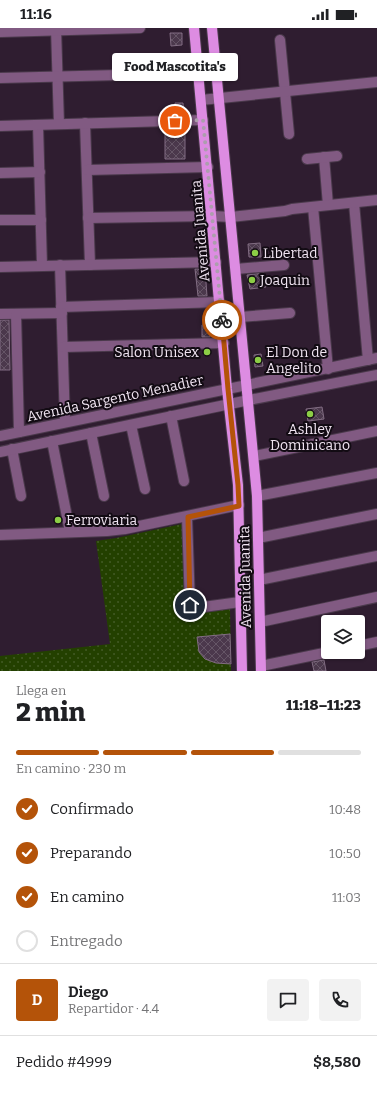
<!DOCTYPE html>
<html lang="es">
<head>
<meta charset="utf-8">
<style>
  :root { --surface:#fff; --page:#f2f2f2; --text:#202124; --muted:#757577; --line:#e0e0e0; --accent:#b45309 }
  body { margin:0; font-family:Bitter,serif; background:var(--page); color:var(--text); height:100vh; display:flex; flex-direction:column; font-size:15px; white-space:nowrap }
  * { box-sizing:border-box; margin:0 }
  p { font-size:13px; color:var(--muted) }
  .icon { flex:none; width:22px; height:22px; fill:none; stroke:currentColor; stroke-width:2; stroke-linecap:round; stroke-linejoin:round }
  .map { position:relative; height:643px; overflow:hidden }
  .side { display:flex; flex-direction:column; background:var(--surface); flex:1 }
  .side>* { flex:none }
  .buttons { position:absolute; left:321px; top:587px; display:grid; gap:8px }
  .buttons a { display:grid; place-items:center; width:44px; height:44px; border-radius:4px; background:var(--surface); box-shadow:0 1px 3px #0004; font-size:20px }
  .pin { position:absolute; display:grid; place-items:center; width:34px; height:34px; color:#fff; margin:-17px; border:2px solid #fff; border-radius:50%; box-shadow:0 1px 4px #0007 }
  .courier { position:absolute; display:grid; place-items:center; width:40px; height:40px; margin:-20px; border:3px solid #b45309; border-radius:50%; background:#fff; color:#222; box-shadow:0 1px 5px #0007 }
  .bubble { position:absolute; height:28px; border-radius:4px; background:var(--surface); box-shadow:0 1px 3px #0004; font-size:13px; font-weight:800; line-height:28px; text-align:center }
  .headline em { font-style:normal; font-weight:800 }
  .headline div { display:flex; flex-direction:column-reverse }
  .headline { display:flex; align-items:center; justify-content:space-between; height:68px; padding:0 16px }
  h1 { font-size:26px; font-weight:800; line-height:30px }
  .bar { display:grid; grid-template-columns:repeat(4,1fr); gap:6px 4px; align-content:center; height:48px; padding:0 16px }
  .bar i { height:5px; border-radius:3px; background:var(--line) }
  .bar .active { background:var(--accent) }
  .bar p { grid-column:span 4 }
  .line { display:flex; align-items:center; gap:10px; padding:0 16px; border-top:1px solid var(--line) }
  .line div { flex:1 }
  .round { display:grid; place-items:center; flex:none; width:42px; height:42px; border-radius:4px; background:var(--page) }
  ol { padding:0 16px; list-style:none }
  li { display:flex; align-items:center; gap:12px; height:44px }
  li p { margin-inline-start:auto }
  li .icon { padding:4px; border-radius:50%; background:var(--accent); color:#fff; stroke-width:4 }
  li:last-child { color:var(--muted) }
  li i { width:22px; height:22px; border:2px solid var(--line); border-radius:50% }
  .status { display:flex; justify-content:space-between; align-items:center; height:28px; padding:0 20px; background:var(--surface); direction:ltr }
  .status svg { height:11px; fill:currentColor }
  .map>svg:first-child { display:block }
  .park { fill:url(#park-dots) }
  .building { fill:url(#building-cross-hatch); stroke:#826d83 }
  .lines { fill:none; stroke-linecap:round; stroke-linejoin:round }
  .minor-casing { stroke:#4a394b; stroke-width:12 }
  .major-casing { stroke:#4a394b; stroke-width:12 }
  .minor { stroke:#815a82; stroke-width:10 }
  .major { stroke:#dd8ce2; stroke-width:10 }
  .done { stroke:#ac9ead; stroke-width:4; stroke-dasharray:0 7.2 }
  .route { stroke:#b45309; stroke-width:5 }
  .poi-dot { fill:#8cce46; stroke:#120b13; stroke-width:1.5 }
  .labels { text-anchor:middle; stroke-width:4; stroke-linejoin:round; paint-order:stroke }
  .street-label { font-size:14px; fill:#f0e4f1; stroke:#120b13 }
  .poi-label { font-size:14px; fill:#f0e4f1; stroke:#120b13; text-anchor:start }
</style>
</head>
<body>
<div class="status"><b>11:16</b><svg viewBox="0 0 49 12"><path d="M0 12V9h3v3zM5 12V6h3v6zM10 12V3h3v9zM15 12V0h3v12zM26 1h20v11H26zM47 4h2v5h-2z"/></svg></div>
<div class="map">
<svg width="377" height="643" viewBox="0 0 377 643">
  <defs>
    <pattern id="park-dots" width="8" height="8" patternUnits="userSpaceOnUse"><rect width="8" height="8" fill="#234000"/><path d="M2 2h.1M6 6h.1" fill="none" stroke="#435b26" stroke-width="1.8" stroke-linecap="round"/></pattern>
    <pattern id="building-cross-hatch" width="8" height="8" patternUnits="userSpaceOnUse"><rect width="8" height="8" fill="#4b384c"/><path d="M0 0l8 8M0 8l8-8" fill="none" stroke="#655566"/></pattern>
  </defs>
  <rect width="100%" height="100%" fill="#2f1d30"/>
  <!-- park -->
  <polygon class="park" points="182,496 185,582 230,580 231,643 0,643 0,628 110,616 96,513 116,510"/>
  <!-- building -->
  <g class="building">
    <polygon points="170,5 182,5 182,17 171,18"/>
    <polygon points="175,75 183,75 184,86 176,86"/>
    <polygon points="185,99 185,131 165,131 165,100"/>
    <polygon points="260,215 261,229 249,229 248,216"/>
    <polygon points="195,241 205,241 207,268 198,268"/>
    <polygon points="264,245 266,259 250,261 247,247"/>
    <polygon points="0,292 9,292 10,342 0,342"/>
    <polygon points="203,292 210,292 210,309 202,309 202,297 203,297"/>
    <polygon points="261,326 263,338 255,339 254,327"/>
    <polygon points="322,379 324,391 308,393 306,381"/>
    <polygon points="230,606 231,636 216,635 205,631 199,624 197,609"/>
    <polygon points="324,632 326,643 314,643 312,634"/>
  </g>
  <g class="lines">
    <!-- minor casing -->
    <g class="minor-casing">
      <g id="minor">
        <polyline points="56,0 59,96"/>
        <polyline points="0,4 140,0"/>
        <polyline points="280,12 289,106"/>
        <polyline points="0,50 199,45"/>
        <polyline points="201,72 377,54"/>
        <polyline points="85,95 90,237"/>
        <polyline points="38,97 42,238"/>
        <polyline points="0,98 203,92"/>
        <polyline points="324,129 328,177"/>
        <polyline points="307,131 337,128"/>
        <polyline points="87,142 208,139"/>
        <polyline points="0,145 40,144"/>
        <polyline points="354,175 368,332"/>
        <polyline points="313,179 328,341"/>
        <polyline points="88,190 212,188 231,189 285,183 292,181 377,172"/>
        <polyline points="0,192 41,192"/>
        <polyline points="60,237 65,394"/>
        <polyline points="0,239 216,234"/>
        <polyline points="236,241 284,237"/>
        <polyline points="61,279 220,274"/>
        <polyline points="0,286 62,285"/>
        <polyline points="16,286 19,404"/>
        <polyline points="240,289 290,285"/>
        <polyline points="63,319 224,315"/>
        <polyline points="171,388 184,453"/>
        <polyline points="131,397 145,461"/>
        <polyline points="91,405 104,468"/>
        <polyline points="0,408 377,330"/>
        <polyline points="52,413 70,504"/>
        <polyline points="12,421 21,468"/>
        <polyline points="0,424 249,372 377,347"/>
        <polyline points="254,428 377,403"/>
        <polyline points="257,468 377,445"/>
        <polyline points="187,489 190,577 196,580 240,574"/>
        <polyline points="0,507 107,503 125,501 239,477"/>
        <polyline points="258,510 377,486"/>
        <polyline points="259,552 377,528"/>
        <polyline points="260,594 377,569"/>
        <polyline points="358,618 377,614"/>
        <polyline points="261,638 329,624"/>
      </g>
    </g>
    <!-- major casing -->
    <g class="major-casing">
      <g id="major">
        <polyline points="194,0 227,361 238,457 242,643"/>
        <polyline points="212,0 257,468 261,643"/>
      </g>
    </g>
    <!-- minor -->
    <use href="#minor" class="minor"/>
    <!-- major -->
    <use href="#major" class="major"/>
  </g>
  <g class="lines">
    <!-- done -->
    <polyline class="done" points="175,93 203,92 222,292"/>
    <!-- route -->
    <polyline class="route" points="190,577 188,489 239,478 238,457 228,361 222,292"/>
  </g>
  <!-- markers -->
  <g class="poi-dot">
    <circle cx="255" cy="225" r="4"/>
    <circle cx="252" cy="252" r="4"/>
    <circle cx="207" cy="324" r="4"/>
    <circle cx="258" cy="332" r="4"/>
    <circle cx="310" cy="386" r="4"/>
    <circle cx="58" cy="492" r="4"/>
  </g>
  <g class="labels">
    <!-- street labels -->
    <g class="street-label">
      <text transform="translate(200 203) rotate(-95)" y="5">Avenida Juanita</text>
      <text transform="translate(115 370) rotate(-12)" y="5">Avenida Sargento Menadier</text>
      <text transform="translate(245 549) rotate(-91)" y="5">Avenida Juanita</text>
    </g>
    <!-- poi labels -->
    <g class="poi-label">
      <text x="263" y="230">Libertad</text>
      <text x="260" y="257">Joaquin</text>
      <text x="199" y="329" text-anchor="end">Salon Unisex</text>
      <text x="266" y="329">El Don de<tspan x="266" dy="16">Angelito</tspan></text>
      <text x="310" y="406" text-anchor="middle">Ashley<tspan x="310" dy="16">Dominicano</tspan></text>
      <text x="66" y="497">Ferroviaria</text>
    </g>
  </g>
</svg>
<div class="buttons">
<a><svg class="icon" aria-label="layers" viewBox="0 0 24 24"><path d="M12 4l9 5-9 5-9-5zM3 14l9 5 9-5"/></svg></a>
</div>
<div class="pin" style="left:175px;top:93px;background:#ea580c"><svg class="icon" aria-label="bag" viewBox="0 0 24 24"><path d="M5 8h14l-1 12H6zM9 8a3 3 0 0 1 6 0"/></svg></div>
<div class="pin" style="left:190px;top:577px;background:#1f2937"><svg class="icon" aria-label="home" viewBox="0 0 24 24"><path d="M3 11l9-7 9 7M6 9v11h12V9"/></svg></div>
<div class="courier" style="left:222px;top:292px"><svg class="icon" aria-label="bike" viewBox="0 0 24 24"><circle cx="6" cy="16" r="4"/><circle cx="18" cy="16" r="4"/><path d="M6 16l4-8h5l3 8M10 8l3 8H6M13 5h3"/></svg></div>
<div class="bubble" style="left:112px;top:25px;width:126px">Food Mascotita's</div>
</div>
<section class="side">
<div class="headline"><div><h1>2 min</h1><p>Llega en</p></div><em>11:18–11:23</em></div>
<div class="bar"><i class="active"></i><i class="active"></i><i class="active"></i><i></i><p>En camino · 230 m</p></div>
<ol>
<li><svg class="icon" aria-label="check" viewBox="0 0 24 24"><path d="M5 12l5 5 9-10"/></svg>Confirmado<p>10:48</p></li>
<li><svg class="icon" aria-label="check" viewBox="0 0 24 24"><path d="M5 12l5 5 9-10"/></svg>Preparando<p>10:50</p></li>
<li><svg class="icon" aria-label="check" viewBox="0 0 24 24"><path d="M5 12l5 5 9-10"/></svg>En camino<p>11:03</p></li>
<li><i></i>Entregado</li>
</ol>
<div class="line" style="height:72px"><b class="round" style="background:var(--accent);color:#fff">D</b><div><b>Diego</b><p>Repartidor · 4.4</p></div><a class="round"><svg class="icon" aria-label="chat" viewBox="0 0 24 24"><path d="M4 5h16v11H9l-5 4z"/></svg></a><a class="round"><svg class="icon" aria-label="phone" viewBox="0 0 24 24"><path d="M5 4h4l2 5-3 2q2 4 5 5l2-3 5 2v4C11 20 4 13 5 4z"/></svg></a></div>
<div class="line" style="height:52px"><div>Pedido #4999</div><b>$8,580</b></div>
</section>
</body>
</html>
